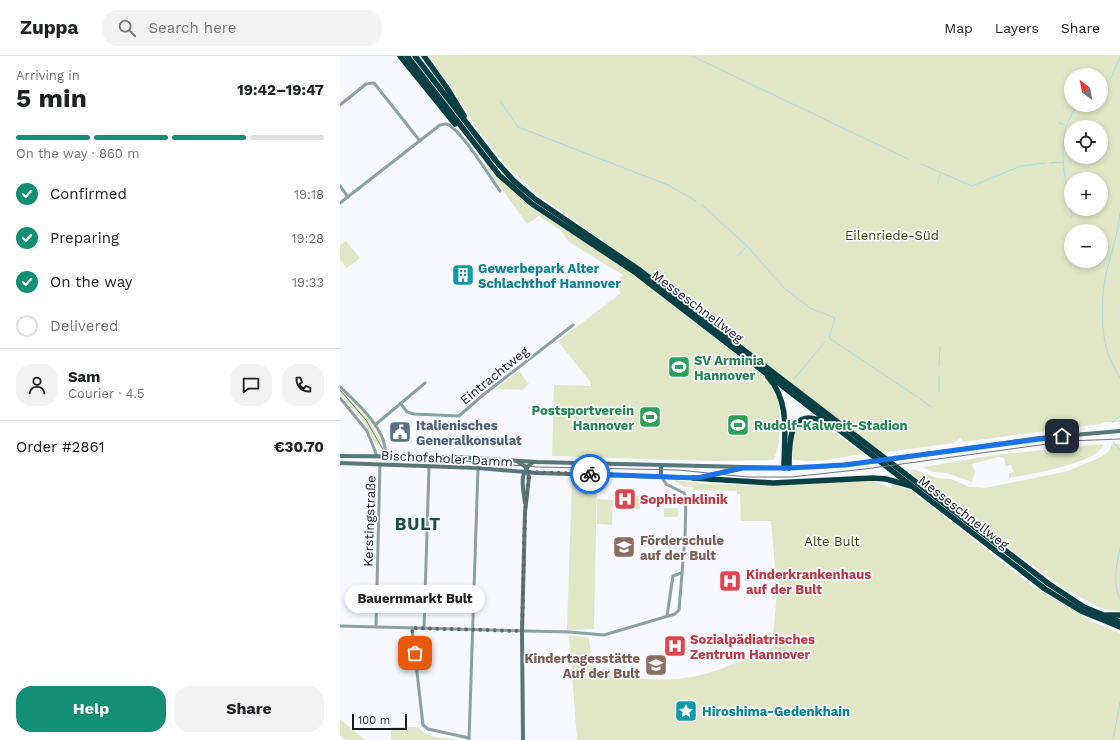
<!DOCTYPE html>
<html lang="en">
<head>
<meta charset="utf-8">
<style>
  :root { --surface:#fff; --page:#f2f2f2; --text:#202124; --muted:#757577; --line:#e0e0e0; --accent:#128f74 }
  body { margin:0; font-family:"Work Sans",sans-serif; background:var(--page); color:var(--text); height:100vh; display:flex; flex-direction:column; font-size:15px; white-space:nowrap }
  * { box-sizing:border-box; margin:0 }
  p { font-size:13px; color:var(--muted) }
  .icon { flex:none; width:22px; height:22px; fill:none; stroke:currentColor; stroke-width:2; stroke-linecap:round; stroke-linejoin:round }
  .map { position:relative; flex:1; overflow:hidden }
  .drawer { display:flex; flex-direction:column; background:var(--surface); width:340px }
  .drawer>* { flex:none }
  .needle { width:26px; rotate:328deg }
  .fabs { position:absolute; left:724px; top:12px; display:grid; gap:8px }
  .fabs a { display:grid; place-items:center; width:44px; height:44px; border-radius:50%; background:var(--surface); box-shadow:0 2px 6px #0003; font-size:20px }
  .scale { position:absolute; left:12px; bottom:10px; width:55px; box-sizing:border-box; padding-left:4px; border:2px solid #17181a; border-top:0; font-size:11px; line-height:14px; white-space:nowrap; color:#17181a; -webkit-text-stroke:3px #f7f9fe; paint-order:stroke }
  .pin { position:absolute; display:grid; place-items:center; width:34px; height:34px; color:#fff; margin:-17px; border-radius:8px; box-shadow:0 2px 6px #0006 }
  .courier { position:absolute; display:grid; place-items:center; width:40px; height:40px; margin:-20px; border:3px solid #1a73e8; border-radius:50%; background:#fff; color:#222; box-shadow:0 1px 5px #0007 }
  .bubble { position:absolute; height:28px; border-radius:14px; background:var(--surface); box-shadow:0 2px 6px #0003; font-size:13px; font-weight:700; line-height:28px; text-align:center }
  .head em { font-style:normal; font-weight:700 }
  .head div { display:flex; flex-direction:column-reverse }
  .head { display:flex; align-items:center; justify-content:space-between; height:68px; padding:0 16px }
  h1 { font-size:26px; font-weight:700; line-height:30px }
  .bar { display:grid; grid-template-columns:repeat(4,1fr); gap:6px 4px; align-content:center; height:48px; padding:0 16px }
  .bar i { height:5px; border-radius:3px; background:var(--line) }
  .bar .current { background:var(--accent) }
  .bar p { grid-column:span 4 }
  .line { display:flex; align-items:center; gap:10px; padding:0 16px; border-top:1px solid var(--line) }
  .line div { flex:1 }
  .round { display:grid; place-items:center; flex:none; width:42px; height:42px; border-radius:16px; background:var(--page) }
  ol { padding:0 16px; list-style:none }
  li { display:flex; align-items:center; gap:12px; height:44px }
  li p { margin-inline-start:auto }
  li .icon { padding:4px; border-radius:50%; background:var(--accent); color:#fff; stroke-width:4 }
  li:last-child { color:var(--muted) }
  li i { width:22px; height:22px; border:2px solid var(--line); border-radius:50% }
  .button { display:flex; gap:8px; margin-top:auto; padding:8px 16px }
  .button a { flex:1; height:46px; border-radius:16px; background:var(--accent); color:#fff; font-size:16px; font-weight:700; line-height:46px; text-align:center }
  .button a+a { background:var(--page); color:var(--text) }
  header { display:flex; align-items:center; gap:24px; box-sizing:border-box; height:56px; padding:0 20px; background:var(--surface); border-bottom:1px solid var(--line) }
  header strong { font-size:19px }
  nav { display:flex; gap:22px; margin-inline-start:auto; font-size:14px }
  .search { width:280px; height:36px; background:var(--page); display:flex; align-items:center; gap:10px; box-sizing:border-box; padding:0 14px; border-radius:16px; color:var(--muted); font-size:15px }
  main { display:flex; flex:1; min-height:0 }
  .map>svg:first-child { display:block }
  .green { fill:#e1e7c6; fill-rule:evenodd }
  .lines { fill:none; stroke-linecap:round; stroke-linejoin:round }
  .stream { stroke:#abdaea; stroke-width:1 }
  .street { stroke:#8ca1a3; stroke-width:3 }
  .secondary { stroke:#577779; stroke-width:4 }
  .highway { stroke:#094044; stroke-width:5.5 }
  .tram { stroke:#737578; stroke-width:1 }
  .done { stroke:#65676a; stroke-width:4; stroke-dasharray:0 7.2 }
  .route { stroke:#1a73e8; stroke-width:5 }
  .labels { text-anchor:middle; stroke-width:3.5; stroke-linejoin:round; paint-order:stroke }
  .park-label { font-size:13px; fill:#3e4300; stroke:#f7f9fe }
  .culture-label { font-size:13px; font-weight:bold; fill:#0d838f; stroke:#f7f9fe; text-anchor:start }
  .street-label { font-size:13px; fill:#17181a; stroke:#f7f9fe }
  .leisure-label { font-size:13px; font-weight:bold; fill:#27864d; stroke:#f7f9fe; text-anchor:start }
  .service-label { font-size:13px; font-weight:bold; fill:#4e5e75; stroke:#f7f9fe; text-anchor:start }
  .health-label { font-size:13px; font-weight:bold; fill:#be3a42; stroke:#f7f9fe; text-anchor:start }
  .education-label { font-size:13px; font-weight:bold; fill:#785e54; stroke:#f7f9fe; text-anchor:start }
  .district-label { font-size:17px; font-weight:bold; letter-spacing:1px; fill:#1c5042; stroke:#f7f9fe }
</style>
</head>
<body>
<header>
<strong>Zuppa</strong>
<div class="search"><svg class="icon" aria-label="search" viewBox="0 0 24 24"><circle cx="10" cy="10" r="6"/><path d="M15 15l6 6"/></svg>Search here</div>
<nav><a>Map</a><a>Layers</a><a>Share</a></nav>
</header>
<main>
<section class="drawer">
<div class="head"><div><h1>5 min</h1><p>Arriving in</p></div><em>19:42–19:47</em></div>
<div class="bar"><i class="current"></i><i class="current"></i><i class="current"></i><i></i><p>On the way · 860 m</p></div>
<ol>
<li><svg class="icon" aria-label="check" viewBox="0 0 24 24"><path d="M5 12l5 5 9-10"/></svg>Confirmed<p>19:18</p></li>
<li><svg class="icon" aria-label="check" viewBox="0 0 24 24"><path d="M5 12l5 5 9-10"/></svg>Preparing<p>19:28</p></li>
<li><svg class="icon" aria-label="check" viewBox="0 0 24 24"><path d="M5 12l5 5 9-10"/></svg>On the way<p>19:33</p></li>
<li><i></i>Delivered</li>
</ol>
<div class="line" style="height:72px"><a class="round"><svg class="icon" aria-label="person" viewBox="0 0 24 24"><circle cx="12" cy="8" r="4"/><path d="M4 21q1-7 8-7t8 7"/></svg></a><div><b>Sam</b><p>Courier · 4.5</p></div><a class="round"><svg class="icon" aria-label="chat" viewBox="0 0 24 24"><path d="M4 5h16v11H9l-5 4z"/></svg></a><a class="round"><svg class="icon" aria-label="phone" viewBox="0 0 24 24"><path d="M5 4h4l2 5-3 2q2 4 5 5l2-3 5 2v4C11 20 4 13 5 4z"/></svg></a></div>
<div class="line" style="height:52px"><div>Order #2861</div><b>€30.70</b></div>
<div class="button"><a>Help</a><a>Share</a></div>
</section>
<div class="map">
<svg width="780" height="684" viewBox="0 0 780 684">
  <rect width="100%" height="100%" fill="#f7f9fe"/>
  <!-- green -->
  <g class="green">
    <path d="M 88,0 L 780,0 L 780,366 L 764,366 L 760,368 L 623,386 L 621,382 L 613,387 L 541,397 L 332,234 L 198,139 L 166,110 L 135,70 L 110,29 ZM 731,19 L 761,19 L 761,49 L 731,49 ZM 731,71 L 761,71 L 761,101 L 731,101 ZM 731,123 L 761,123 L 761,153 L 731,153 ZM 731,175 L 761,175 L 761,205 L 731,205 Z"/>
    <path d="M 143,107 L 190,151 L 276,205 L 426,322 C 430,328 435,334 437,341 C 441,354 441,394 433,404 L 375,405 L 212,400 L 214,329 L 251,330 L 251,327 L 218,285 L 281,237 L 274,228 L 283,219 L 229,186 L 220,174 L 199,160 L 187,168 Z"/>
    <polygon points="6,185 20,202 7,212 0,204 0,189"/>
    <polygon points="179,315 189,328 182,334 156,333"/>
    <polygon points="0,333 29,363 42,387 36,389 24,366 0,339"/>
    <path d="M 464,365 L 480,366 L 524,398 C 500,400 477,409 453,403 C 452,388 450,374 464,365 Z"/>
    <path d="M 763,388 C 762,407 685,419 669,422 L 669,417 L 674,416 L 671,409 L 666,410 L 664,402 L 659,401 L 632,408 L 635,416 L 632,426 L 607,417 L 594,416 L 583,412 L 583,411 L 654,399 Z"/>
    <polygon points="772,388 780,388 780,555 765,554 726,534 619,456 575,421 571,415 573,413 597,422 611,423 630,431 645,432 728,415 759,402 769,395"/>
    <polygon points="232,423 257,426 254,573 227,574"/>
    <path d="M 335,424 L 366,428 L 434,429 L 533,424 L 551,432 L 553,428 L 570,434 L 581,442 L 694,531 L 753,566 L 780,577 L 780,684 L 237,684 L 229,579 L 249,582 L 252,606 L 257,617 C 282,620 308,625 333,623 C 368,622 401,604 432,592 L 437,536 L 431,465 L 401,465 L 400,438 L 397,438 L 397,435 L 353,434 L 353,431 L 344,431 L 335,425 Z"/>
    <polygon points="289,440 300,440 300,453 288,453"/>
    <polygon points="257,443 273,444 272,469 257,468"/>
    <rect x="324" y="452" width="14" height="9"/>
    <polygon points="0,663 25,684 6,684 0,679"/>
    <path d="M 51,671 L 78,671 C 88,684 104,681 118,684 L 51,684 Z"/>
  </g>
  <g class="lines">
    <!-- stream -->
    <g class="stream">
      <polyline points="352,0 568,103"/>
      <polyline points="762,31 772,20 780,1"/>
      <polyline points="160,45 178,71 328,129 356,145"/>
      <polyline points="719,67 725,69"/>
      <polyline points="710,107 723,106"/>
      <polyline points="581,108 632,130 681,110 705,107"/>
      <polyline points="598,127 600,118"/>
      <polyline points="362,149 407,190 443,231 470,252 495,262 489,282 576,340"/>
      <path d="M 780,157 C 778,177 772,195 767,214 C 761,237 760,278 769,300 C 772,308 776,315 780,322"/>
      <path d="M 732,161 C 726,124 712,81 738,49"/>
      <polyline points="397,200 406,191"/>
      <polyline points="599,310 600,291"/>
      <polyline points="599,320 599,336"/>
      <polyline points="454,323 485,286"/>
      <polyline points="580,343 591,351"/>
      <polyline points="772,367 780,360"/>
      <polyline points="773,386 780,394"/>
      <path d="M 780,492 C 777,509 772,527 780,543"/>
      <polyline points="773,684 780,646"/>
    </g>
    <!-- street -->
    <g class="street">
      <polyline points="0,49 26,28 34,27 80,85"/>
      <polyline points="0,130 8,141"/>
      <path d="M 0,147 L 100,69 L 106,68 C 119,70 151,123 160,135"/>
      <path d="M 0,331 C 16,346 49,375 45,400"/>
      <polyline points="0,342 27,375 37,400"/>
      <polyline points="61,348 67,356 74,358 119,360 143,339 233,269"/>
      <polyline points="35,369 85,327"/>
      <polyline points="327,560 333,520 341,517"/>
      <polyline points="0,570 229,576 264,579 335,558 339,554 345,481 346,441 344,437 326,428 321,420"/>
      <polyline points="36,571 40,408"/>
      <polyline points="72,572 83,669 88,673 129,682"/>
      <polyline points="84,573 89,411"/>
      <polyline points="129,684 138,412"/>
    </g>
    <!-- secondary -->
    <g class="secondary">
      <polyline points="0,400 117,401 197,406 444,412 480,411 539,405"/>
      <polyline points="546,404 699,382 780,375"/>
      <polyline points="178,406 186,411 189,421 185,456 182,575 183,684"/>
      <polyline points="0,407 138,412 197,417 354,422"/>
      <polyline points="321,420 321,409"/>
      <polyline points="363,421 395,413"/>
      <path d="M 185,447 C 183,430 178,417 193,406"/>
    </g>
    <!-- highway -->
    <g class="highway">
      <polyline points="60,0 115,68"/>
      <polyline points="67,0 159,119 192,148 296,217 705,533 741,555 780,571"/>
      <polyline points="75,0 156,105 174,125 195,143 298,213 709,528 744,551 780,566"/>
      <polyline points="84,0 107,32 124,60"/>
      <path d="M 428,321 C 451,346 444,381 444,412"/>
      <path d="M 449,412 C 449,387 448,347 488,368"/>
      <polyline points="353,422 433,427 533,422 546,423 571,430"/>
      <polyline points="766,559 780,559"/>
    </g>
    <!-- tram -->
    <polyline class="tram" points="0,334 26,364 45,397 54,403 61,403 124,405 197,411 338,414 408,421 451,421 525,413 729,385 780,383"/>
  </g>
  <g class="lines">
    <!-- done -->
    <polyline class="done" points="75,597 72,572 182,575 185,456 189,416 250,418"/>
    <!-- route -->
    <polyline class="route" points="250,418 357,422 403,412 449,412 505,409 722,380"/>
  </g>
  <!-- icons -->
  <defs>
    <g id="building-square" transform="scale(1.15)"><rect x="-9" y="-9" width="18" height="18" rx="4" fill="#0f9aa8" stroke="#f7f9fe"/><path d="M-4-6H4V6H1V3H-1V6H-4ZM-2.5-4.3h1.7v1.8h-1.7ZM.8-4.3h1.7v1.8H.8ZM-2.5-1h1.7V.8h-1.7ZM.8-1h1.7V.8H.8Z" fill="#fff"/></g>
    <g id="stadium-square" transform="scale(1.15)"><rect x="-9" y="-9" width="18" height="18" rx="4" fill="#2e9e5b" stroke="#f7f9fe"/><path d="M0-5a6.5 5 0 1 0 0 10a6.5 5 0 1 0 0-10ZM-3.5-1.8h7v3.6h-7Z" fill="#fff"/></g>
    <g id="civic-square" transform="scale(1.15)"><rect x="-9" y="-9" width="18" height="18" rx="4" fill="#5c6f8a" stroke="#f7f9fe"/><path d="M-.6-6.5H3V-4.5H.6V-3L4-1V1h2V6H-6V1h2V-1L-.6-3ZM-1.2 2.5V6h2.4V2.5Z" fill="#fff"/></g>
    <g id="hospital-square" transform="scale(1.15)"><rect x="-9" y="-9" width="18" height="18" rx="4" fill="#e0444e" stroke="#f7f9fe"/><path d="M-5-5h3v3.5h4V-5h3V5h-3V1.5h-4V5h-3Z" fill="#fff"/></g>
    <g id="school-square" transform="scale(1.15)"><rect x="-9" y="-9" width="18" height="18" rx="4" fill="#8d6e63" stroke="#f7f9fe"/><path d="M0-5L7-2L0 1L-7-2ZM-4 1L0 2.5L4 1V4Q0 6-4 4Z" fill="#fff"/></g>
    <g id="sight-square" transform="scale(1.15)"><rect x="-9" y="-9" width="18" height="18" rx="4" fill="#0f9aa8" stroke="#f7f9fe"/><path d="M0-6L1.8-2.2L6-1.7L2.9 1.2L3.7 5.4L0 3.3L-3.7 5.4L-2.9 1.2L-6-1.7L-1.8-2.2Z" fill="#fff"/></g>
  </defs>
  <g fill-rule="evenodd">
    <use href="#building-square" x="123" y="219"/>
    <use href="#stadium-square" x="339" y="311"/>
    <use href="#stadium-square" x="310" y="361"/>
    <use href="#stadium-square" x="398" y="369"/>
    <use href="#civic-square" x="60" y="376"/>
    <use href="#hospital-square" x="285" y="443"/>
    <use href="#school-square" x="284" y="491"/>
    <use href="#hospital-square" x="390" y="525"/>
    <use href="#hospital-square" x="335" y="590"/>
    <use href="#school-square" x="316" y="609"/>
    <use href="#sight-square" x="346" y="655"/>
  </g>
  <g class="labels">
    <!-- park labels -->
    <g class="park-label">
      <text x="552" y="184">Eilenriede-Süd</text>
      <text x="492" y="490">Alte Bult</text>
    </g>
    <!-- culture labels -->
    <g class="culture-label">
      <text x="138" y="217">Gewerbepark Alter<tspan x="138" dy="15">Schlachthof Hannover</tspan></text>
      <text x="362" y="660">Hiroshima-Gedenkhain</text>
    </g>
    <!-- street labels -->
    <g class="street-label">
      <text transform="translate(358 250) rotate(37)" y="5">Messeschnellweg</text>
      <text transform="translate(154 319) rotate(-39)" y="5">Eintrachtweg</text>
      <text transform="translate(107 402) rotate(3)" y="5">Bischofsholer Damm</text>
      <text transform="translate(624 456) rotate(38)" y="5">Messeschnellweg</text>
      <text transform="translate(29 465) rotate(-88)" y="5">Kerstingstraße</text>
    </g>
    <!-- leisure labels -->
    <g class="leisure-label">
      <text x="354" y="309">SV Arminia<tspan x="354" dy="15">Hannover</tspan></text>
      <text x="294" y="359" text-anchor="end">Postsportverein<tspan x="294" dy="15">Hannover</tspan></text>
      <text x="414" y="374">Rudolf-Kalweit-Stadion</text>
    </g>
    <!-- service labels -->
    <g class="service-label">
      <text x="76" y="374">Italienisches<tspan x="76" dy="15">Generalkonsulat</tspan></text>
    </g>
    <!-- health labels -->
    <g class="health-label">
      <text x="300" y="448">Sophienklinik</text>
      <text x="406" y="523">Kinderkrankenhaus<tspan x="406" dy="15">auf der Bult</tspan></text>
      <text x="350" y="588">Sozialpädiatrisches<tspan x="350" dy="15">Zentrum Hannover</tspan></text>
    </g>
    <!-- education labels -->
    <g class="education-label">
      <text x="300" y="489">Förderschule<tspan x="300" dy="15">auf der Bult</tspan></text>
      <text x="300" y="607" text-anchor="end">Kindertagesstätte<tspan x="300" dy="15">Auf der Bult</tspan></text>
    </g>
    <!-- district labels -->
    <g class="district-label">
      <text x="78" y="474">BULT</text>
    </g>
  </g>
</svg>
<div class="fabs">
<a><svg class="needle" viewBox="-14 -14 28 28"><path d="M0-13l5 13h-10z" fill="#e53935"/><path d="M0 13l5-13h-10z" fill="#757577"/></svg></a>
<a><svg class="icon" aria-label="locate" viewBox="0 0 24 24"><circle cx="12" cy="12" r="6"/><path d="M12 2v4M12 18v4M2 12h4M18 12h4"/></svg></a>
<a>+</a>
<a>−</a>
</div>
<div class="scale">100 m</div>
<div class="pin" style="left:75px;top:597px;background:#ea580c"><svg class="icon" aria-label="bag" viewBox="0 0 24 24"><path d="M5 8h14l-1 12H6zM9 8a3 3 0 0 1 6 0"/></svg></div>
<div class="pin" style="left:722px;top:380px;background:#1f2937"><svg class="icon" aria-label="home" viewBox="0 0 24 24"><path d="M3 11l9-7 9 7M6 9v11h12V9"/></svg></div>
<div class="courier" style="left:250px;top:418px"><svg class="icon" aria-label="bike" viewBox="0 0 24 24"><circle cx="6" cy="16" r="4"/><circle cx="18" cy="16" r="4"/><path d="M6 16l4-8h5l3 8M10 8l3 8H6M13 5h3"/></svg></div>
<div class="bubble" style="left:5px;top:529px;width:140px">Bauernmarkt Bult</div>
</div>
</main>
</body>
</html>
